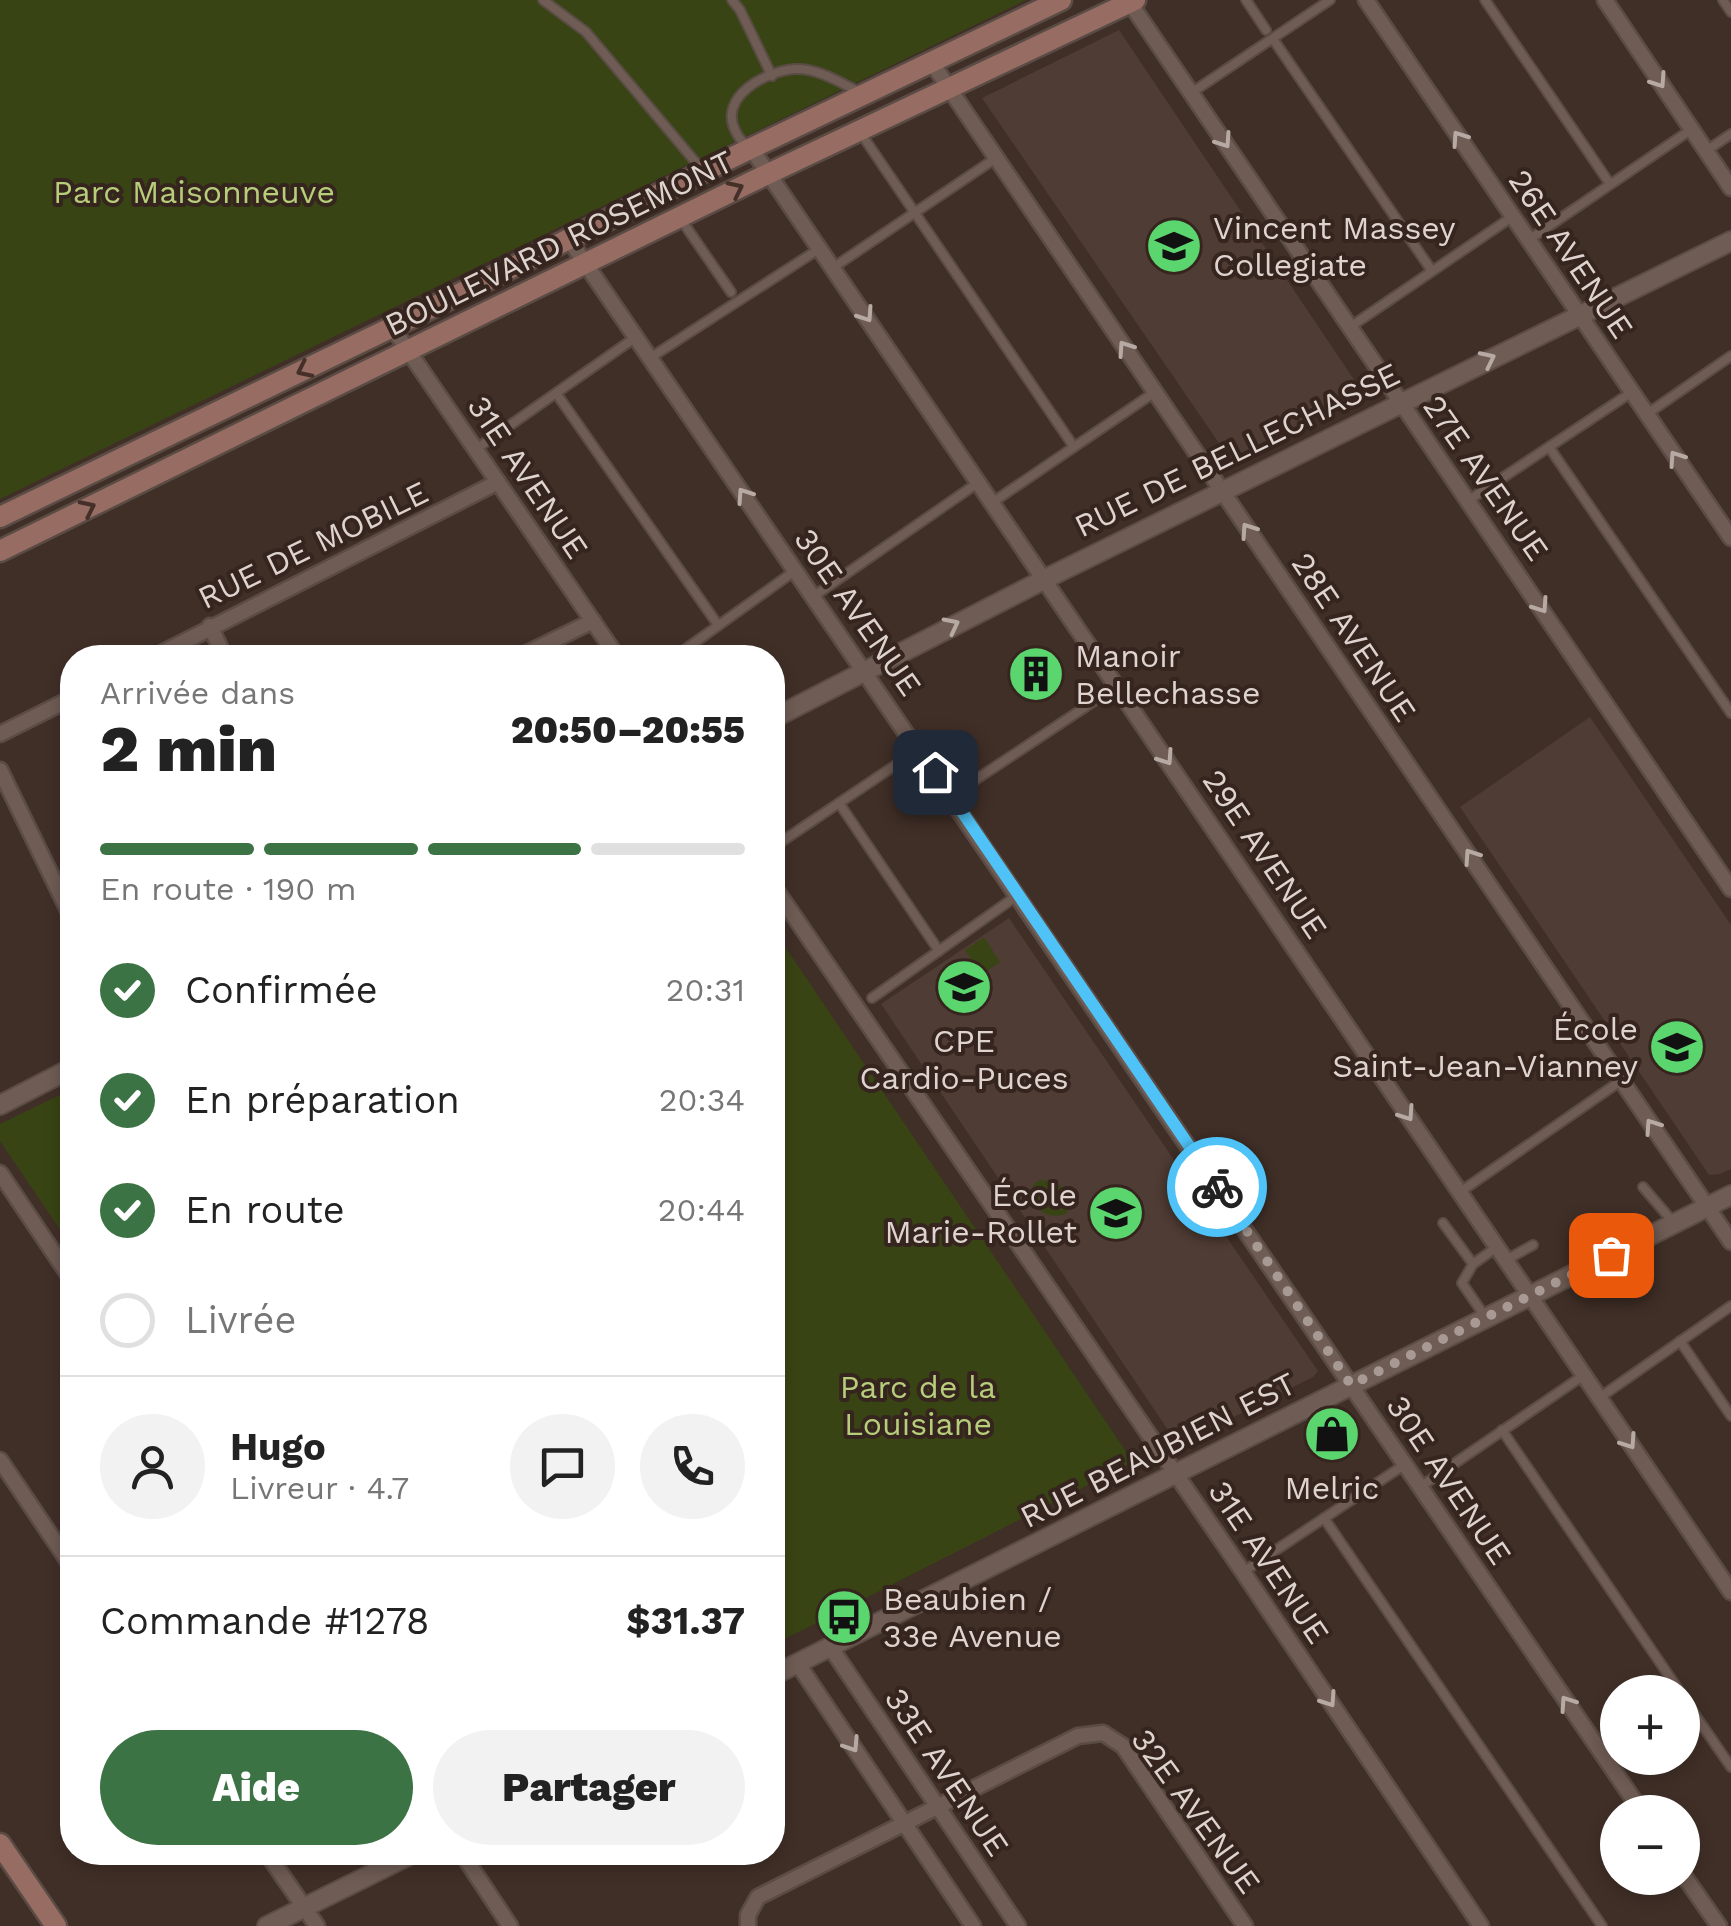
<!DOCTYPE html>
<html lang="fr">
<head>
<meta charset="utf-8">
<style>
  :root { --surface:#fff; --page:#f2f2f2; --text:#222; --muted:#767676; --line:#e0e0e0; --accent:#3c7344 }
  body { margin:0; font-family:"Work Sans",sans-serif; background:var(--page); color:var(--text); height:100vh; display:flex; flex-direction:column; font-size:38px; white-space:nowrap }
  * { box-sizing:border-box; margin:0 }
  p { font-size:32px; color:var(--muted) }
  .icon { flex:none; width:55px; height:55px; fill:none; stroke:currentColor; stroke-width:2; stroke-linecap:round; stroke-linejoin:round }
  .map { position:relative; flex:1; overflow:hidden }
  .details { position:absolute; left:60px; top:645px; width:725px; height:1220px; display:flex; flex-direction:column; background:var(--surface); border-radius:40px; box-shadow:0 5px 15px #0003 }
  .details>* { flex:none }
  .buttons { position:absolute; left:1600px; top:1675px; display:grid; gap:20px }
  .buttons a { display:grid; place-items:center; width:100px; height:100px; border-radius:50%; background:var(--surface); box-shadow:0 5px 15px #0003; font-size:50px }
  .pin { position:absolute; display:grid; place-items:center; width:85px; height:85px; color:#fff; margin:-42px; border-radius:20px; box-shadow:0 5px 15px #0006 }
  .courier { position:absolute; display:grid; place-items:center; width:100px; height:100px; margin:-50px; border:8px solid #4fc3f7; border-radius:50%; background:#fff; color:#222; box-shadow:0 2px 12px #0007 }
  .overview em { font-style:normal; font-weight:800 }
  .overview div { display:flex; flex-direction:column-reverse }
  .overview { display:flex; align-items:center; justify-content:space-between; height:170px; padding:0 40px }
  h1 { font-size:65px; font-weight:800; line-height:75px }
  .bar { display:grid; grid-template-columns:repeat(4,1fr); gap:15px 10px; align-content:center; height:120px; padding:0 40px }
  .bar i { height:12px; border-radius:8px; background:var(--line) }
  .bar .active { background:var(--accent) }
  .bar p { grid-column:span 4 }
  .line { display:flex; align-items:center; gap:25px; padding:0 40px; border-top:2px solid var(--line) }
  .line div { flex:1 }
  .round { display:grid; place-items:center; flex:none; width:105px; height:105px; border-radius:52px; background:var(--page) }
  ol { padding:0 40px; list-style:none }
  li { display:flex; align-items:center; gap:30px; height:110px }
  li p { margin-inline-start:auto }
  li .icon { padding:10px; border-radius:50%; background:var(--accent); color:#fff; stroke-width:4 }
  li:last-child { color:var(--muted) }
  li i { width:55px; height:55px; border:5px solid var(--line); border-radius:50% }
  .primary-button { display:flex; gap:20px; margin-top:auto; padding:20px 40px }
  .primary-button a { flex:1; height:115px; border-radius:60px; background:var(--accent); color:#fff; font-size:40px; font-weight:800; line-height:115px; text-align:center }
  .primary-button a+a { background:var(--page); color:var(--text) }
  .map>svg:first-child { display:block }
  .education { fill:#4f3c34 }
  .green { fill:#394414 }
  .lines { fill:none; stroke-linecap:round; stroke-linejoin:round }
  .service-casing { stroke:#5a4c45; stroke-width:12 }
  .minor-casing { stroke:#5a4c45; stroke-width:19 }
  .tertiary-casing { stroke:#5a4c45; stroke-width:22 }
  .secondary-casing { stroke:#5a4c45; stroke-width:25 }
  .service { stroke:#6f5c54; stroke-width:8 }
  .minor { stroke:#6f5c54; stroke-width:14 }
  .tertiary { stroke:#6f5c54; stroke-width:18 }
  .secondary { stroke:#966c63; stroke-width:20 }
  .oneway { stroke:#b7a9a3 }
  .oneway2 { stroke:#443028 }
  .done { stroke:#a79a94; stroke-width:10; stroke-dasharray:0 18 }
  .route { stroke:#4fc3f7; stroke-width:12 }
  .labels { text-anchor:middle; stroke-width:8; stroke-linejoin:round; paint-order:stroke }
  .park-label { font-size:32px; fill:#b6cd7a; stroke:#35251e }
  .poi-label { font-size:32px; fill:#ded3ce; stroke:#35251e; text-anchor:start }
  .street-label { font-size:32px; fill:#ded3ce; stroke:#35251e }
</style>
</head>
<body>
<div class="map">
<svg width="1731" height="1926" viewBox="0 0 1731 1926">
  <rect width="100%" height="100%" fill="#402f27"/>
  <!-- education -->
  <g class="education">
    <polygon points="1119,30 1363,393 1230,459 982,98"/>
    <polygon points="1590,717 1731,925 1731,1169 1720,1174 1709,1175 1460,807"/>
    <polygon points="1009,918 1318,1371 1313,1377 1184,1442 1180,1436 1174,1439 881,1004"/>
  </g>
  <!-- green -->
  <g class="green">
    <polygon points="0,0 1026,0 0,499"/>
    <polygon points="773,929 1133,1462 773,1645"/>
    <polygon points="984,937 1000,962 981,975 965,950"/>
    <polygon points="72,1089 72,1247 0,1141 0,1124"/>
    <path d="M 1040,1180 C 1056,1180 1068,1188 1071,1204 L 1067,1213 C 1050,1221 1032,1210 1030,1192 L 1035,1183 Z"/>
  </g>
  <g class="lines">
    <!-- service casing -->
    <g class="service-casing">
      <g id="service">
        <polyline points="543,0 586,32 703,171"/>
        <polyline points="732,0 740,10 772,76"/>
        <polyline points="1246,0 1266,30"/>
        <polyline points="1485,0 1610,184"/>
        <polyline points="1723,0 1731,12"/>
        <polyline points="1273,39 1432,271"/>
        <polyline points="1191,93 1330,0"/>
        <polyline points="862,135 1074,447"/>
        <path d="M 750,147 C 742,142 739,139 735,130 C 719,97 765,71 795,69 C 818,68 841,83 861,93"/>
        <polyline points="1706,151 1731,134"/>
        <polyline points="680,218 731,292"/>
        <polyline points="1527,241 1692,129"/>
        <polyline points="834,267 996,158"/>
        <polyline points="1350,327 1512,217"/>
        <polyline points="650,358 819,249"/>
        <polyline points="556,393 718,625"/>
        <polyline points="1647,414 1731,356"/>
        <polyline points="1549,447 1731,713"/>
        <polyline points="476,449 636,337"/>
        <polyline points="1469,500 1632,392"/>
        <polyline points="993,502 1155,392"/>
        <polyline points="814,596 979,482"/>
        <polyline points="673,658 796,570"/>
        <polyline points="951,796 1117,686"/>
        <polyline points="839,803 939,951"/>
        <polyline points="772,848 918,750"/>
        <polyline points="872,998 1018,895"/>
        <polyline points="1643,1187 1673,1222"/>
        <polyline points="1460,1192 1622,1080"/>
        <polyline points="1443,1223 1473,1264"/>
        <polyline points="1506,1260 1533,1245"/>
        <polyline points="1486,1318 1462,1283 1473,1264 1497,1247"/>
        <polyline points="1680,1341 1731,1416"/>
        <polyline points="1599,1398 1731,1306"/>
        <polyline points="1502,1430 1680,1692"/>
        <polyline points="1420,1487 1584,1375"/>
        <polyline points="1324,1518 1602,1926"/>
        <polyline points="1243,1572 1404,1465"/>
        <polyline points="1682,1696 1731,1767"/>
      </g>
    </g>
    <!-- minor casing -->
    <g class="minor-casing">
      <g id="minor">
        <polyline points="1128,0 1731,889"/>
        <polyline points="1366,0 1731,538"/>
        <polyline points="1605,0 1731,188"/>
        <polyline points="932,63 1731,1242"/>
        <polyline points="751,148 1731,1592"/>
        <polyline points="568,238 1642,1812"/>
        <polyline points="392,327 618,658"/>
        <polyline points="210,626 225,658"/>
        <polyline points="152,658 498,482"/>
        <polyline points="517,658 593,621"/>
        <polyline points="0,734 72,698"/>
        <polyline points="0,770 72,918"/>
        <polyline points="772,884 1243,1572 1481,1926"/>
        <polyline points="0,1173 72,1280"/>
        <polyline points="0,1460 72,1567"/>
        <polyline points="831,1648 1018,1926"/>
        <polyline points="798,1664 973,1926"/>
        <polyline points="266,1852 317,1926"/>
        <polyline points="461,1852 510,1926"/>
        <polyline points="1682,1873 1719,1926"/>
        <polyline points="748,1926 748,1915 758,1897 1078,1736 1103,1733 1123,1746 1245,1926"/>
      </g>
    </g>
    <!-- tertiary casing -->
    <g class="tertiary-casing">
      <g id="tertiary">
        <polyline points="772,719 1045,579 1731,241"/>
        <polyline points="0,1105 72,1068"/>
        <polyline points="772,1676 1731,1195"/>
        <polyline points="267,1926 416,1852"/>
      </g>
    </g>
    <!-- secondary casing -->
    <g class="secondary-casing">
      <g id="secondary">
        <polyline points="0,517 411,318 733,157 1061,0"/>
        <polyline points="0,551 751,182 1135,0"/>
        <polyline points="0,1844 56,1926"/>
      </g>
    </g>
    <!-- service -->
    <use href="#service" class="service"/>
    <!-- minor -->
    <use href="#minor" class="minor"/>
    <!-- tertiary -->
    <use href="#tertiary" class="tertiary"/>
    <!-- secondary -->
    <use href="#secondary" class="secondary"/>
  </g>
  <!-- one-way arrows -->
  <defs><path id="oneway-chevron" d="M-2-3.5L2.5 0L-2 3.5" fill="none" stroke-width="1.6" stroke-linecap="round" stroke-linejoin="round" transform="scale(2.5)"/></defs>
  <g class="oneway">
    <use href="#oneway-chevron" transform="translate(1659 81) rotate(56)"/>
    <use href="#oneway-chevron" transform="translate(1459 138) rotate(-124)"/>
    <use href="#oneway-chevron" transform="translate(1224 141) rotate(56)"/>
    <use href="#oneway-chevron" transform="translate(866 315) rotate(56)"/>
    <use href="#oneway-chevron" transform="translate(1125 348) rotate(-124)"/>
    <use href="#oneway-chevron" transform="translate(1488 359) rotate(-26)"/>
    <use href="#oneway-chevron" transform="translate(1676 458) rotate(-124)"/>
    <use href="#oneway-chevron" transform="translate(744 495) rotate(-124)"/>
    <use href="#oneway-chevron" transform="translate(1248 530) rotate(-124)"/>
    <use href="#oneway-chevron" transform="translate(1541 606) rotate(56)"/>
    <use href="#oneway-chevron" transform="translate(952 625) rotate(-27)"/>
    <use href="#oneway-chevron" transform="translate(1166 758) rotate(56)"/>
    <use href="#oneway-chevron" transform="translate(1471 856) rotate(-124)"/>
    <use href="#oneway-chevron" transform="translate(1407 1114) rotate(56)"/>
    <use href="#oneway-chevron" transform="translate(1652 1126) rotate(-124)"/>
    <use href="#oneway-chevron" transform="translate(1629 1442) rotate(56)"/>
    <use href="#oneway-chevron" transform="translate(1329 1700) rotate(56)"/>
    <use href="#oneway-chevron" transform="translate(1567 1703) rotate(-124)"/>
    <use href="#oneway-chevron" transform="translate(852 1745) rotate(57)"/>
  </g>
  <g class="oneway2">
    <use href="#oneway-chevron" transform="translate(736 189) rotate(-26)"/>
    <use href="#oneway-chevron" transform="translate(304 370) rotate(154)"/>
    <use href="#oneway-chevron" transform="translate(88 508) rotate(-26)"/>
  </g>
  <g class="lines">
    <!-- done -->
    <polyline class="done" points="1217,1187 1351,1385 1611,1255"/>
    <!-- route -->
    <polyline class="route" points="935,772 1217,1187"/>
  </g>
  <!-- icons -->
  <defs>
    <g id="university-disc" transform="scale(2.875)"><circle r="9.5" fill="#5bd56e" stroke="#35251e"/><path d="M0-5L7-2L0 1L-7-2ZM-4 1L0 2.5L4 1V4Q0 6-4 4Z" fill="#111"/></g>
    <g id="building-disc" transform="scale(2.875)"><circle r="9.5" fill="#5bd56e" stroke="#35251e"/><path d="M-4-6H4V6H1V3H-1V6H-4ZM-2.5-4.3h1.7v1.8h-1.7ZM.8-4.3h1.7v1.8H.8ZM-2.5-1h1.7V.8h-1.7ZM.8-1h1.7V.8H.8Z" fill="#111"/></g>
    <g id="school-disc" transform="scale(2.875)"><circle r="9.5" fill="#5bd56e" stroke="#35251e"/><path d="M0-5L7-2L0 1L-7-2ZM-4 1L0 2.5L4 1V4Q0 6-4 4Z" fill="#111"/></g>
    <g id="shop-disc" transform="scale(2.875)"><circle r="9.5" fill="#5bd56e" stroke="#35251e"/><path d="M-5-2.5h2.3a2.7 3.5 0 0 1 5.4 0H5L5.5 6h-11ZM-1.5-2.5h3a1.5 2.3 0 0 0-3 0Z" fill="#111"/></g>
    <g id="bus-disc" transform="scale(2.875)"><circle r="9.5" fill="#5bd56e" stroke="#35251e"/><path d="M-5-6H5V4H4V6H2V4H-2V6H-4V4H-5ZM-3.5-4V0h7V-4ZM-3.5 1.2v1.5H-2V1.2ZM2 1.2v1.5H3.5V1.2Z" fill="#111"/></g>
  </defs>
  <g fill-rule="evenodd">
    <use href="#university-disc" x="1174" y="246"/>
    <use href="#building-disc" x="1036" y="674"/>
    <use href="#school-disc" x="964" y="987"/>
    <use href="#school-disc" x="1677" y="1047"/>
    <use href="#school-disc" x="1116" y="1213"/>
    <use href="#shop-disc" x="1332" y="1434"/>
    <use href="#bus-disc" x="844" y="1617"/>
  </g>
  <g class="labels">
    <!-- park labels -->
    <g class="park-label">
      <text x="194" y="203">Parc Maisonneuve</text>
      <text x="918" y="1398">Parc de la<tspan x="918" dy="37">Louisiane</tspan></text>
    </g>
    <!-- poi labels -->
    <g class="poi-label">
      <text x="1213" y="239">Vincent Massey<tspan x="1213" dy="37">Collegiate</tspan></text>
      <text x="1075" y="667">Manoir<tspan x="1075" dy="37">Bellechasse</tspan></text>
      <text x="1638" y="1040" text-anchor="end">École<tspan x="1638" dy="37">Saint-Jean-Vianney</tspan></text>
      <text x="964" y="1052" text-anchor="middle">CPE<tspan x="964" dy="37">Cardio-Puces</tspan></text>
      <text x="1077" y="1206" text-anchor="end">École<tspan x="1077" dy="37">Marie-Rollet</tspan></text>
      <text x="1332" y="1499" text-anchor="middle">Melric</text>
      <text x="883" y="1610">Beaubien /<tspan x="883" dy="37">33e Avenue</tspan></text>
    </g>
    <!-- street labels -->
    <g class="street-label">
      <text transform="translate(559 243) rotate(-26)" y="11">BOULEVARD ROSEMONT</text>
      <text transform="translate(1571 254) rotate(56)" y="11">26E AVENUE</text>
      <text transform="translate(1237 450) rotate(-26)" y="11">RUE DE BELLECHASSE</text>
      <text transform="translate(528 477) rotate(56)" y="11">31E AVENUE</text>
      <text transform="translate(1486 478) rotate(55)" y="11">27E AVENUE</text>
      <text transform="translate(313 545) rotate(-26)" y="11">RUE DE MOBILE</text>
      <text transform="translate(858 612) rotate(55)" y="11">30E AVENUE</text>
      <text transform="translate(1354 637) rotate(56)" y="11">28E AVENUE</text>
      <text transform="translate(1265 854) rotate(56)" y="11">29E AVENUE</text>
      <text transform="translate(1158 1450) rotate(-27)" y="11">RUE BEAUBIEN EST</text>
      <text transform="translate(1449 1480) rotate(56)" y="11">30E AVENUE</text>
      <text transform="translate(1269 1562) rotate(56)" y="11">31E AVENUE</text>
      <text transform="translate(947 1772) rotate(56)" y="11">33E AVENUE</text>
      <text transform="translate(1196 1811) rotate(54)" y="11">32E AVENUE</text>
    </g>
  </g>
</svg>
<div class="buttons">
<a>+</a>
<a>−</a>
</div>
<div class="pin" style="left:1611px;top:1255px;background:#ea580c"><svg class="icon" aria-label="bag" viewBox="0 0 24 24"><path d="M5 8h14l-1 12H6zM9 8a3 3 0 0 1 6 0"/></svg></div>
<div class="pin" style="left:935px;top:772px;background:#1f2937"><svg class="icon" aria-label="home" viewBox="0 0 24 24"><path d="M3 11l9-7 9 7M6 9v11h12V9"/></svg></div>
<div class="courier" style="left:1217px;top:1187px"><svg class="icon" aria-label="bike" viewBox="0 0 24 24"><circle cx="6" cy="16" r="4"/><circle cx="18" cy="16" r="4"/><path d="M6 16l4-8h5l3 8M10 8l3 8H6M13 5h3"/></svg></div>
<section class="details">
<div class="overview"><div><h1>2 min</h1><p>Arrivée dans</p></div><em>20:50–20:55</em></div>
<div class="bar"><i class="active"></i><i class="active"></i><i class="active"></i><i></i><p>En route · 190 m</p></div>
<ol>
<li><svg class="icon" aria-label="check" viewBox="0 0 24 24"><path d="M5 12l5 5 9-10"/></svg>Confirmée<p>20:31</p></li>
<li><svg class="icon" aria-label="check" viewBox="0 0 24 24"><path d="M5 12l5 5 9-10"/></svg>En préparation<p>20:34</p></li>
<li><svg class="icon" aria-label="check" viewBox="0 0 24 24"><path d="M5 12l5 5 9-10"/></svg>En route<p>20:44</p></li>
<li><i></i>Livrée</li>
</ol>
<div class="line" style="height:180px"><a class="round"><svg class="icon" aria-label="person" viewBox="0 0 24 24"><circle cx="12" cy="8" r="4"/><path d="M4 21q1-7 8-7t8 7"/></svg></a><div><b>Hugo</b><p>Livreur · 4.7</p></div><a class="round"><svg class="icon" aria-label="chat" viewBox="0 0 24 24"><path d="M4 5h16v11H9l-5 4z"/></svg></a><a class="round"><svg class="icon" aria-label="phone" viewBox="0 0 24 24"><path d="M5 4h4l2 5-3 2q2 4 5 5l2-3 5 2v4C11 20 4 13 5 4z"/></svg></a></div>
<div class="line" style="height:130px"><div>Commande #1278</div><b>$31.37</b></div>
<div class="primary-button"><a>Aide</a><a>Partager</a></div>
</section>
</div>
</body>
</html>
